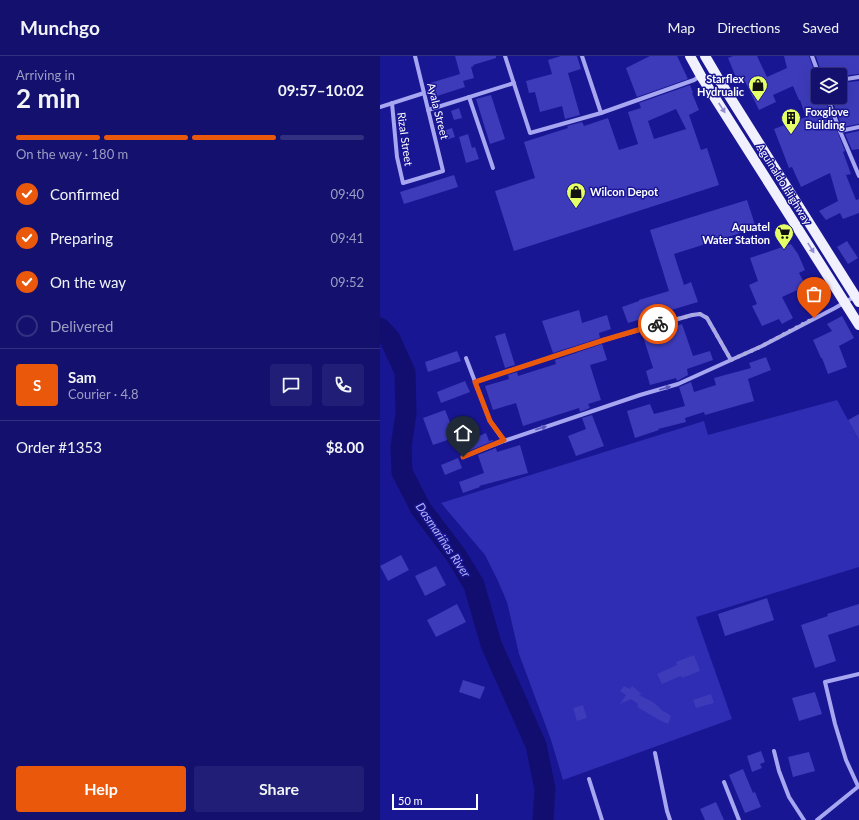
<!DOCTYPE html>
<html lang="en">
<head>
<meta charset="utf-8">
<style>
  :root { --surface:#13106e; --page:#201e76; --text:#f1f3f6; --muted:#9d9dc2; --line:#323081; --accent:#ea580c }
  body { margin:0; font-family:Lato,sans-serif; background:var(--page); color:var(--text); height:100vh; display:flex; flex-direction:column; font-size:15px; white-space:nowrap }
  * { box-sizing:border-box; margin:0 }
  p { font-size:13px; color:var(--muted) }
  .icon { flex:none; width:22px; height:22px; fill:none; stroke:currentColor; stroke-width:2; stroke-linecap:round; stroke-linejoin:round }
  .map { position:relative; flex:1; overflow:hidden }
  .sheet { display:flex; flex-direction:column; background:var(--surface); width:380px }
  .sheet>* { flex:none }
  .buttons { position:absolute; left:431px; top:12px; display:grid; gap:8px }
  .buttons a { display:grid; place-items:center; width:36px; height:36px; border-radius:4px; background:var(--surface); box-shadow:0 4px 16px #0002,0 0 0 1px var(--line); font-size:20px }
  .scale { position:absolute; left:12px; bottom:10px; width:86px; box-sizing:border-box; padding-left:4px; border:2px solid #fff; border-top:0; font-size:11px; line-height:14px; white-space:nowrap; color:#fff; -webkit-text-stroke:3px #191693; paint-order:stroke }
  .pin { position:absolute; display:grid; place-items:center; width:34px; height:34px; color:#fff; margin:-41px -17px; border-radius:50% 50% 50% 0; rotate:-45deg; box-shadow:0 0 4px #0007 }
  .pin .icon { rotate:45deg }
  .courier { position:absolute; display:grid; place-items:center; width:40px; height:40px; margin:-20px; border:3px solid #ea580c; border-radius:50%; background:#fff; color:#222; box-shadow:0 1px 5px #0007 }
  .overview em { font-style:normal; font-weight:700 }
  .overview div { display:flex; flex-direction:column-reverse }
  .overview { display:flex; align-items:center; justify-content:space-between; height:68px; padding:0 16px }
  h1 { font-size:26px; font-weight:700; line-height:30px }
  .bar { display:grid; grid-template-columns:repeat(4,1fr); gap:6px 4px; align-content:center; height:48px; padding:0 16px }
  .bar i { height:5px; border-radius:3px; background:var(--line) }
  .bar .active { background:var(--accent) }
  .bar p { grid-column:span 4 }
  .line { display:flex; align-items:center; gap:10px; padding:0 16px; border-top:1px solid var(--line) }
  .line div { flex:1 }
  .round { display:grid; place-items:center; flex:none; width:42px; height:42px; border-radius:4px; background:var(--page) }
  ol { padding:0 16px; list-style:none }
  li { display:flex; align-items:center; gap:12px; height:44px }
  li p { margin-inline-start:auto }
  li .icon { padding:4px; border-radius:50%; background:var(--accent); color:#fff; stroke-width:4 }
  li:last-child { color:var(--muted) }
  li i { width:22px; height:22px; border:2px solid var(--line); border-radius:50% }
  .primary-button { display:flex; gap:8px; margin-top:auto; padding:8px 16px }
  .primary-button a { flex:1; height:46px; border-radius:4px; background:var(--accent); color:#fff; font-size:16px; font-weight:700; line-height:46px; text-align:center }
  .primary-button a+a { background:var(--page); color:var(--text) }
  header { display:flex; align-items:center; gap:24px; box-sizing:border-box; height:56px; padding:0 20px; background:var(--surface); border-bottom:1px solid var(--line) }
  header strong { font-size:19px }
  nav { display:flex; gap:22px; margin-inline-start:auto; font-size:14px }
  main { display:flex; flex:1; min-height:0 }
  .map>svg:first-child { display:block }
  .green { fill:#2e2db3 }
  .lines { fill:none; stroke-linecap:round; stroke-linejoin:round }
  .river { stroke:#120e70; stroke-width:21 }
  .building { fill:#3d3bba; fill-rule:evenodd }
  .street { stroke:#a7a6f1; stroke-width:4 }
  .primary { stroke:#f1f0ff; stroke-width:10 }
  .oneway { fill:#908ece }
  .oneway2 { fill:#5957bd }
  .done { stroke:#aeadd9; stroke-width:4; stroke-dasharray:0 7.2 }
  .route { stroke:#ea580c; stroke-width:5 }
  .labels { text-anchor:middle; stroke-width:3; stroke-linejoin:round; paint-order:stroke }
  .poi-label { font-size:11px; font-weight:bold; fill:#fff; stroke:#191693; text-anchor:end }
  .street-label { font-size:11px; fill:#fff; stroke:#191693 }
  .water-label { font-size:12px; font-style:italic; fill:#b3b2f7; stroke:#191693 }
</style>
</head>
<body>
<header>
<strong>Munchgo</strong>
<nav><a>Map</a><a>Directions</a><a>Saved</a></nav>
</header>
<main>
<section class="sheet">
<div class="overview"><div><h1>2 min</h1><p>Arriving in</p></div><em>09:57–10:02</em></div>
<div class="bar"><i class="active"></i><i class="active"></i><i class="active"></i><i></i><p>On the way · 180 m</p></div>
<ol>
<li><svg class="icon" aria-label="check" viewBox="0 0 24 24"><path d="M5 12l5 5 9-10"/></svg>Confirmed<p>09:40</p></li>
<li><svg class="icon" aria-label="check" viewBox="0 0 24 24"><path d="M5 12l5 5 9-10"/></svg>Preparing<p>09:41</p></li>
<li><svg class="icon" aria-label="check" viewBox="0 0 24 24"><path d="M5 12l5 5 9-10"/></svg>On the way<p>09:52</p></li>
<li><i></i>Delivered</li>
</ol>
<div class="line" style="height:72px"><b class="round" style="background:var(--accent);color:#fff">S</b><div><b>Sam</b><p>Courier · 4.8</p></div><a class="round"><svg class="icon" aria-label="chat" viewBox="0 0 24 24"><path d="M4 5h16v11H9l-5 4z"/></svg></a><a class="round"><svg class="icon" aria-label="phone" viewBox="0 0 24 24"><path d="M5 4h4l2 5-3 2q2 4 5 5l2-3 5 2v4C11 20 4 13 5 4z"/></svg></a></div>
<div class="line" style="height:52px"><div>Order #1353</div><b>$8.00</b></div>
<div class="primary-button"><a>Help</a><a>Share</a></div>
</section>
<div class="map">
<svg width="479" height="764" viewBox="0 0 479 764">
  <rect width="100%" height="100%" fill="#191693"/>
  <!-- green -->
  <polygon class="green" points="457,344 479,384 479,511 316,561 352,663 183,724 171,684 139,598 127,546 118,525 105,499 61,447 324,365 328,379"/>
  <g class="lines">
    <!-- river -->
    <polyline class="river" points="0,272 10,283 25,316 26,358 21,391 22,416 41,453 76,499 94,529 111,588 156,689 165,733 163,764"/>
  </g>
  <!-- building -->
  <g class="building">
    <polygon points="75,0 116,0 116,2 93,9 94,10 91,11 94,22 83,25 85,31 51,42 47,28 80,18"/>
    <polygon points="181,0 197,0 201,13 188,17 200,59 185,63 182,50 160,56 155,36 149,37 146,25 172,18 168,4"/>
    <polygon points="270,0 297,0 308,23 257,41 246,12"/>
    <polygon points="353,0 377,0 387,21 407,12 404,0 429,0 436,20 438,22 438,41 444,41 465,95 463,96 471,118 466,119 476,144 479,143 479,157 463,163 460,157 446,164 439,155 458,145 450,117 421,131 412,111 409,112 394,73 426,61 420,44 419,44 413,30 393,39 396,46 379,54 364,23 358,26 348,2"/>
    <polygon points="436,0 479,0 479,18 460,20 460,18 442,19"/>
    <polygon points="479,25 479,68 462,71 451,41 460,41 460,27"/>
    <path d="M 310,29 L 313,37 L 312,37 L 319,54 L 309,59 L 321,94 L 327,92 L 339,129 L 134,195 L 115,135 L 155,122 L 144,86 L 188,72 L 187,70 L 202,66 L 204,70 L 228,62 L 239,94 L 258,88 L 248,56 L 261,52 L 259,47 ZM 296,53 L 306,73 L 274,83 L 268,65 Z"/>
    <polygon points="111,39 125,83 110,88 96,43"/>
    <polygon points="79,52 82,62 74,64 71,55"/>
    <polygon points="72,72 75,81 66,84 63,75"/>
    <polygon points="479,75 479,93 472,94 465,78"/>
    <polygon points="88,78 92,92 95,91 99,103 86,107 79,81"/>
    <polygon points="74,119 78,131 24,148 20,136"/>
    <polygon points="367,144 376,172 294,198 304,229 311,226 318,246 268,261 270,267 260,270 258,264 248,267 242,251 259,245 259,244 289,235 270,174"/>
    <polygon points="467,185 478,202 468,208 457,191"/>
    <polygon points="411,188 418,198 425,214 419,217 426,230 402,241 413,262 402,268 399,263 382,270 372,250 377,248 369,229 378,225 370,202"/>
    <polygon points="199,254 202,267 227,259 231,273 219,277 220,282 173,297 162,265"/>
    <polygon points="462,260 474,282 459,290 467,311 448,318 442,302 441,302 433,284 452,275 447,268"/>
    <polygon points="302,268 313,300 330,295 333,304 307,313 308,319 297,325 296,322 270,329 266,315 273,312 262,277 272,274 273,278"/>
    <polygon points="125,277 135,309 125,312 115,280"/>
    <polygon points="222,288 227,304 210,309 221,344 208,348 210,352 200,356 199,352 143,370 136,347 113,354 105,330 129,323 128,319 137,316 138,320 176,308 175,304"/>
    <polygon points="77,295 81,305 48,316 45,306"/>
    <polygon points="386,301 391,314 368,323 374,345 325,359 324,356 305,362 306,366 278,373 279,374 255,382 247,355 270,348 274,358 305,350 299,331 311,326 314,336 336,329 334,322 371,312 369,307"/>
    <polygon points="85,325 90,336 61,347 57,336"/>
    <polygon points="65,354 76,381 53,389 43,362"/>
    <polygon points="479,358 479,384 468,364"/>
    <polygon points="212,359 224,390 196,400 188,380 206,373 202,362"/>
    <polygon points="106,377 109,385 113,384 113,385 82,398 78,389"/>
    <polygon points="140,389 148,417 99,430 100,431 83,437 79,426 104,417 98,399 116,392 117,396"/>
    <polygon points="78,402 82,412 65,419 61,409"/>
    <polygon points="21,499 29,514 8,525 0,510"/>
    <polygon points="56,510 66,529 45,540 35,520"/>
    <polygon points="387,542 394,564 345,580 338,558"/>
    <polygon points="77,548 86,566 56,581 47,564"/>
    <polygon points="479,548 479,569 448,579 456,605 435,612 421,569 448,560 447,558"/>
    <polygon points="314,599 320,615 302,622 301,620 282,628 277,618 297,609 296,606"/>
    <polygon points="83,624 105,631 100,643 79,636"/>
    <polygon points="244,630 250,633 252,630 262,638 259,639 273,646 281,653 281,654 287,657 291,660 288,668 279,664 257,651 258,648 251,643 240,648 246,639 240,635"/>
    <polygon points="435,636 442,658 419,665 412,642"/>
    <polygon points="331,638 334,647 316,652 313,644"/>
    <polygon points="203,649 207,662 197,665 193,652"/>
    <polygon points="381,695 385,706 380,708 382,712 372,716 367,700"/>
    <polygon points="429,696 435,715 413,721 408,701"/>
    <polygon points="363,713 373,737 375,736 381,751 365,757 349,719"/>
    <polygon points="336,746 344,764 325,764 320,753"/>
  </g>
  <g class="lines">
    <!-- street -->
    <g class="street">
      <polyline points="125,0 150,77 221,57 314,24 320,20"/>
      <polyline points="202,0 221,57"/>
      <polyline points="432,0 439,19"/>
      <polyline points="460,24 479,21"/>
      <polyline points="89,41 113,112"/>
      <polyline points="447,41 460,75 479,120"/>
      <polyline points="12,47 17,101 23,127 63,115 35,0"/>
      <polyline points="0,51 44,37"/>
      <polyline points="48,54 134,27"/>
      <polyline points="460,75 479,71"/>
      <polyline points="86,302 110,365 124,385"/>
      <polyline points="95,326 224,284 312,259 320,258 327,262 351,304"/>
      <polyline points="83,401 124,385 260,339 298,328 351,304 382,290 455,252 474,241"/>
      <polyline points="394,695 399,715 409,741 424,764"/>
      <polyline points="275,697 287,755 290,764"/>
      <polyline points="209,723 222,764"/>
      <polyline points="344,726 359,764"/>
      <polyline points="478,730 466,704 455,668 445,626 479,618"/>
      <polyline points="437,764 479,730"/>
    </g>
    <!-- primary -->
    <g class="primary">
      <polyline points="310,0 321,20 479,269"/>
      <polyline points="325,0 338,22 479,246"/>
    </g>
  </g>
  <!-- one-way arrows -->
  <defs><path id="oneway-solid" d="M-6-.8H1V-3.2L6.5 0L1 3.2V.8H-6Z"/></defs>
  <g class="oneway">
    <use href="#oneway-solid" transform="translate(342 52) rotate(57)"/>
    <use href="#oneway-solid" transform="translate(431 192) rotate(58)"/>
  </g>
  <g class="oneway2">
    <use href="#oneway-solid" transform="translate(285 332) rotate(-16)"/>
    <use href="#oneway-solid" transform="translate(161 372) rotate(-18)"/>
  </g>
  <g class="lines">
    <!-- done -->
    <polyline class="done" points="278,268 312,259 320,258 327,262 351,304 382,290 434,262"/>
    <!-- route -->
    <polyline class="route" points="83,401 124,384 110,365 95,326 224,284 278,268"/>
  </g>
  <!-- icons -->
  <defs>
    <g id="shop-pin" transform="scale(1)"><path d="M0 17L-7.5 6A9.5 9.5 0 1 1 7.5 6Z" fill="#e5ff66" stroke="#191693"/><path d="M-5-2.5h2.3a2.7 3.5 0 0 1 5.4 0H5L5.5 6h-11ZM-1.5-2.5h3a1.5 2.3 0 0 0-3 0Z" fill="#111"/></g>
    <g id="building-pin" transform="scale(1)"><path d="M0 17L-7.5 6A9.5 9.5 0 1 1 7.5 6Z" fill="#e5ff66" stroke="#191693"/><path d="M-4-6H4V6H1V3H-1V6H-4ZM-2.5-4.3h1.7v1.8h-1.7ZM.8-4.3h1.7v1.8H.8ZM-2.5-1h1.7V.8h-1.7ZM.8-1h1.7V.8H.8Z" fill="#111"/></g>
    <g id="supermarket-pin" transform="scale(1)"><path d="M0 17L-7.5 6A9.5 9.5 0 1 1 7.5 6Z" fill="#e5ff66" stroke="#191693"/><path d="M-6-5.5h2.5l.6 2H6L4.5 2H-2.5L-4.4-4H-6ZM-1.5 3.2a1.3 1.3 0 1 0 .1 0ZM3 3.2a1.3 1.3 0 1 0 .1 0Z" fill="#111"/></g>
  </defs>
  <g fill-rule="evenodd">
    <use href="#shop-pin" x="378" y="29"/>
    <use href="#building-pin" x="411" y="62"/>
    <use href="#shop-pin" x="196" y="136"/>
    <use href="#supermarket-pin" x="404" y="177"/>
  </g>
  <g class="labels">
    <!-- poi labels -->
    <g class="poi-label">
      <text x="364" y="27">Starflex<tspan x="364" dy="13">Hydrualic</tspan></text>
      <text x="425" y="60" text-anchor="start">Foxglove<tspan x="425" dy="13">Building</tspan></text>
      <text x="210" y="140" text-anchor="start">Wilcon Depot</text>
      <text x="390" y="175">Aquatel<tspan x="390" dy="13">Water Station</tspan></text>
    </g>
    <!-- street labels -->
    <g class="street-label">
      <text transform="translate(58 55) rotate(76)" y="4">Ayala Street</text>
      <text transform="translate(25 83) rotate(82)" y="4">Rizal Street</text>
      <text transform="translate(404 128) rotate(58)" y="4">Aguinaldo Highway</text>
    </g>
    <!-- water labels -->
    <g class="water-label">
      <text transform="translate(63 484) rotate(56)" y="4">Dasmariñas River</text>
    </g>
  </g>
</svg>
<div class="buttons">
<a><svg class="icon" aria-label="layers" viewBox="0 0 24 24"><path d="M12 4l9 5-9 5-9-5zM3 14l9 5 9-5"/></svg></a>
</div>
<div class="scale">50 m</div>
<div class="pin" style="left:434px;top:262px;background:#ea580c"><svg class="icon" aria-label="bag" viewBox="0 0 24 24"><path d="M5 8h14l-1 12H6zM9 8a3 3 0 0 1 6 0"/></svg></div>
<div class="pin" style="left:83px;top:401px;background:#1f2937"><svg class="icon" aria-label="home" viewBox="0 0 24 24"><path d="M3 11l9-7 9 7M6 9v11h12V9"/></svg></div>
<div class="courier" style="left:278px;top:268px"><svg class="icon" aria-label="bike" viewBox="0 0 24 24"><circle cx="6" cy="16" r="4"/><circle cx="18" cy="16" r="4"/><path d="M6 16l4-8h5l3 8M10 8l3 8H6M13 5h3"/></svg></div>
</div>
</main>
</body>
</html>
